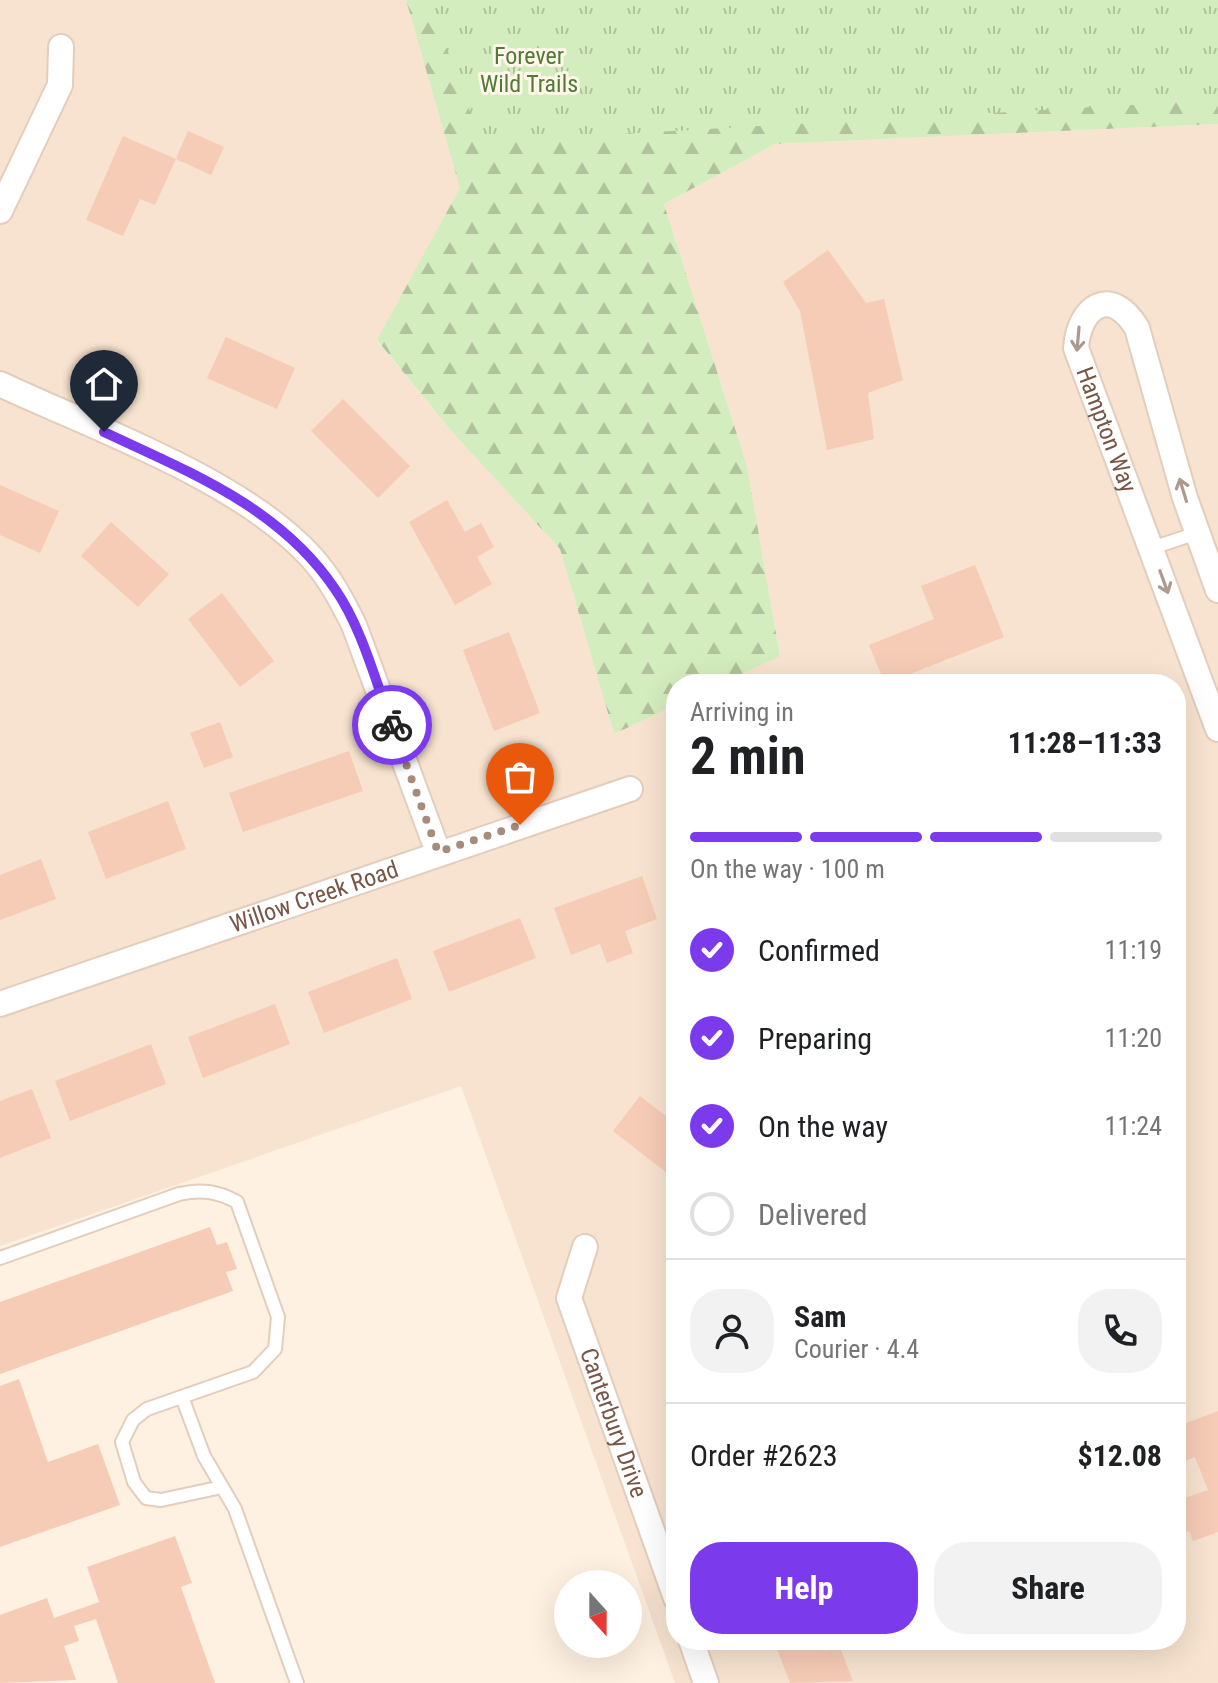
<!DOCTYPE html>
<html lang="en">
<head>
<meta charset="utf-8">
<style>
  :root { --surface:#fff; --page:#f2f2f2; --text:#202124; --muted:#757577; --line:#e0e0e0; --accent:#7c3aed }
  body { margin:0; font-family:"Roboto Condensed",sans-serif; background:var(--page); color:var(--text); height:100vh; display:flex; flex-direction:column; font-size:30px; white-space:nowrap }
  * { box-sizing:border-box; margin:0 }
  p { font-size:26px; color:var(--muted) }
  .icon { flex:none; width:44px; height:44px; fill:none; stroke:currentColor; stroke-width:2; stroke-linecap:round; stroke-linejoin:round }
  .map { position:relative; flex:1; overflow:hidden }
  .details { position:absolute; left:666px; top:674px; width:520px; height:976px; display:flex; flex-direction:column; background:var(--surface); border-radius:32px; box-shadow:0 8px 32px #0002 }
  .details>* { flex:none }
  .needle { width:52px; rotate:159deg }
  .fabs { position:absolute; left:554px; top:1570px; display:grid; gap:16px }
  .fabs a { display:grid; place-items:center; width:88px; height:88px; border-radius:50%; background:var(--surface); box-shadow:0 8px 32px #0002; font-size:40px }
  .pin { position:absolute; display:grid; place-items:center; width:68px; height:68px; color:#fff; margin:-82px -34px; border-radius:50% 50% 50% 0; rotate:-45deg; box-shadow:0 0 8px #0007 }
  .pin .icon { rotate:45deg }
  .courier { position:absolute; display:grid; place-items:center; width:80px; height:80px; margin:-40px; border:6px solid #7c3aed; border-radius:50%; background:#fff; color:#222; box-shadow:0 2px 10px #0007 }
  .headline em { font-style:normal; font-weight:700 }
  .headline div { display:flex; flex-direction:column-reverse }
  .headline { display:flex; align-items:center; justify-content:space-between; height:136px; padding:0 24px }
  h1 { font-size:52px; font-weight:700; line-height:60px }
  .bar { display:grid; grid-template-columns:repeat(4,1fr); gap:12px 8px; align-content:center; height:96px; padding:0 24px }
  .bar i { height:10px; border-radius:6px; background:var(--line) }
  .bar .selected { background:var(--accent) }
  .bar p { grid-column:span 4 }
  .line { display:flex; align-items:center; gap:20px; padding:0 24px; border-top:2px solid var(--line) }
  .line div { flex:1 }
  .round { display:grid; place-items:center; flex:none; width:84px; height:84px; border-radius:32px; background:var(--page) }
  ol { padding:0 24px; list-style:none }
  li { display:flex; align-items:center; gap:24px; height:88px }
  li p { margin-inline-start:auto }
  li .icon { padding:8px; border-radius:50%; background:var(--accent); color:#fff; stroke-width:4 }
  li:last-child { color:var(--muted) }
  li i { width:44px; height:44px; border:4px solid var(--line); border-radius:50% }
  .action { display:flex; gap:16px; margin-top:auto; padding:16px 24px }
  .action a { flex:1; height:92px; border-radius:32px; background:var(--accent); color:#fff; font-size:32px; font-weight:700; line-height:92px; text-align:center }
  .action a+a { background:var(--page); color:var(--text) }
  .map>svg:first-child { display:block }
  .residential { fill:#f7e3cf }
  .forest { fill:url(#forest-firs) }
  .park { fill:url(#park-tufts) }
  .building { fill:#f6ccb6 }
  .lines { fill:none; stroke-linecap:round; stroke-linejoin:round }
  .service-casing { stroke:#e3cdbc; stroke-width:16 }
  .minor-casing { stroke:#e3cdbc; stroke-width:28 }
  .service { stroke:#fff; stroke-width:12 }
  .minor { stroke:#fff; stroke-width:24 }
  .oneway { stroke:#ae998f }
  .done { stroke:#a78c7c; stroke-width:8; stroke-dasharray:0 14.4 }
  .route { stroke:#7c3aed; stroke-width:10 }
  .labels { text-anchor:middle; stroke-width:6; stroke-linejoin:round; paint-order:stroke }
  .park-label { font-size:24px; fill:#50793a; stroke:#fff5e9 }
  .street-label { font-size:24px; fill:#785545; stroke:#fff5e9 }
</style>
</head>
<body>
<div class="map">
<svg width="1218" height="1683" viewBox="0 0 1218 1683">
  <defs>
    <pattern id="forest-firs" width="22" height="20" patternUnits="userSpaceOnUse" patternTransform="scale(2)"><rect width="22" height="20" fill="#d4edbe"/><path d="M5 1l3.5 6h-7zM16 11l3.5 6h-7z" fill="#b1c39c"/></pattern>
    <pattern id="park-tufts" width="24" height="20" patternUnits="userSpaceOnUse" patternTransform="scale(2)"><rect width="24" height="20" fill="#d4edbe"/><path d="M3 7l-1-3M5 7V3M7 7l1-3M15 17l-1-3M17 17v-4M19 17l1-3" fill="none" stroke="#b1c39c"/></pattern>
  </defs>
  <rect width="100%" height="100%" fill="#fef1e1"/>
  <!-- residential -->
  <polygon class="residential" points="0,0 406,0 461,188 377,341 453,433 560,549 614,734 676,705 676,1640 1176,1640 1176,684 721,684 780,655 747,466 664,204 775,144 1218,124 1218,1683 675,1683 461,1086 0,1246"/>
  <!-- forest -->
  <polygon class="forest" points="406,0 511,0 1218,65 1218,124 775,144 664,204 747,466 780,656 721,684 676,684 676,705 614,734 560,549 453,433 377,340 460,188"/>
  <!-- park -->
  <polygon class="park" points="429,0 1218,0 1218,100 481,142"/>
  <!-- building -->
  <g class="building">
    <polygon points="188,131 224,147 211,175 176,159"/>
    <polygon points="123,136 176,159 155,205 140,199 123,236 86,220"/>
    <polygon points="828,250 866,303 884,299 903,380 868,393 874,439 827,450 800,311 783,282"/>
    <polygon points="226,337 295,368 277,409 207,378"/>
    <polygon points="343,399 410,466 378,498 311,431"/>
    <polygon points="0,485 59,511 40,553 0,535"/>
    <polygon points="447,500 465,532 481,523 494,547 477,557 492,584 455,605 409,522"/>
    <polygon points="111,522 169,574 138,607 81,556"/>
    <polygon points="975,565 1004,637 885,684 869,645 934,619 921,586"/>
    <polygon points="222,593 274,661 240,687 188,619"/>
    <polygon points="509,632 540,713 494,731 463,650"/>
    <polygon points="220,722 233,757 204,768 190,733"/>
    <polygon points="349,751 363,791 243,832 229,793"/>
    <polygon points="168,801 186,849 106,879 88,832"/>
    <polygon points="41,859 56,899 0,920 0,875"/>
    <polygon points="642,876 657,919 625,931 633,953 607,963 600,944 571,955 554,908"/>
    <polygon points="520,918 536,958 449,992 433,951"/>
    <polygon points="397,958 412,999 324,1033 308,992"/>
    <polygon points="275,1004 290,1044 203,1078 188,1037"/>
    <polygon points="151,1044 166,1084 70,1121 55,1081"/>
    <polygon points="32,1089 51,1138 0,1158 0,1101"/>
    <polygon points="640,1096 676,1124 676,1180 613,1131"/>
    <polygon points="210,1227 217,1245 227,1242 237,1269 226,1272 233,1291 0,1374 0,1302"/>
    <polygon points="676,1322 676,1353 666,1326"/>
    <polygon points="19,1379 48,1462 98,1444 120,1505 0,1547 0,1386"/>
    <polygon points="1218,1411 1218,1532 1193,1541 1189,1531 1176,1536 1176,1519 1182,1517 1176,1501 1208,1490 1195,1457 1177,1464 1176,1427"/>
    <polygon points="175,1536 192,1583 181,1587 215,1683 118,1683 96,1619 74,1626 79,1641 64,1646 76,1680 0,1683 0,1615 47,1598 54,1618 99,1602 87,1567"/>
    <polygon points="793,1640 821,1640 825,1651 839,1645 853,1681 790,1683 776,1646"/>
  </g>
  <g class="lines">
    <!-- service casing -->
    <g class="service-casing">
      <g id="service">
        <polyline points="1152,548 1197,533"/>
        <path d="M 0,1258 L 179,1194 C 201,1189 217,1191 237,1202 L 278,1317 L 275,1349 L 253,1372 L 147,1409 L 133,1420 L 122,1442 L 134,1482 L 146,1498 L 161,1500 L 222,1487"/>
        <polyline points="182,1397 204,1456 235,1509 297,1683"/>
      </g>
    </g>
    <!-- minor casing -->
    <g class="minor-casing">
      <g id="minor">
        <polyline points="0,211 60,85 61,47"/>
        <path d="M 0,384 C 96,429 242,480 312,558 C 330,578 342,601 354,625 L 438,852"/>
        <path id="s1" d="M 1218,590 L 1185,498 L 1137,328 C 1111,285 1079,306 1076,348 L 1218,729"/>
        <path id="s2" d="M 0,1004 L 630,789"/>
        <path id="s3" d="M 585,1247 L 569,1298 L 676,1598"/>
        <polyline points="691,1640 706,1683"/>
      </g>
    </g>
    <!-- service -->
    <use href="#service" class="service"/>
    <!-- minor -->
    <use href="#minor" class="minor"/>
  </g>
  <!-- one-way arrows -->
  <defs><path id="oneway-shaft" d="M-6 0H5M1.5-3L5.5 0L1.5 3" fill="none" stroke-width="1.6" stroke-linecap="round" stroke-linejoin="round" transform="scale(2)"/></defs>
  <g class="oneway">
    <use href="#oneway-shaft" transform="translate(1078 339) rotate(95)"/>
    <use href="#oneway-shaft" transform="translate(1183 490) rotate(-107)"/>
    <use href="#oneway-shaft" transform="translate(1164 582) rotate(70)"/>
  </g>
  <g class="lines">
    <!-- done -->
    <polyline class="done" points="392,725 438,852 520,825"/>
    <!-- route -->
    <path class="route" d="M 104,432 C 189,472 280,507 335,589 C 362,628 375,680 392,725"/>
  </g>
  <g class="labels">
    <!-- park labels -->
    <g class="park-label">
      <text x="529" y="64">Forever<tspan x="529" dy="28">Wild Trails</tspan></text>
    </g>
    <!-- street labels -->
    <g class="street-label">
      <text dy="8" stroke="none"><textPath href="#s1" startOffset="460">Hampton Way</textPath></text>
      <text dy="8" stroke="none"><textPath href="#s2" startOffset="332">Willow Creek Road</textPath></text>
      <text dy="8" stroke="none"><textPath href="#s3" startOffset="186">Canterbury Drive</textPath></text>
    </g>
  </g>
</svg>
<div class="fabs">
<a><svg class="needle" viewBox="-14 -14 28 28"><path d="M0-13l5 13h-10z" fill="#e53935"/><path d="M0 13l5-13h-10z" fill="#757577"/></svg></a>
</div>
<div class="pin" style="left:520px;top:825px;background:#ea580c"><svg class="icon" aria-label="bag" viewBox="0 0 24 24"><path d="M5 8h14l-1 12H6zM9 8a3 3 0 0 1 6 0"/></svg></div>
<div class="pin" style="left:104px;top:432px;background:#1f2937"><svg class="icon" aria-label="home" viewBox="0 0 24 24"><path d="M3 11l9-7 9 7M6 9v11h12V9"/></svg></div>
<div class="courier" style="left:392px;top:725px"><svg class="icon" aria-label="bike" viewBox="0 0 24 24"><circle cx="6" cy="16" r="4"/><circle cx="18" cy="16" r="4"/><path d="M6 16l4-8h5l3 8M10 8l3 8H6M13 5h3"/></svg></div>
<section class="details">
<div class="headline"><div><h1>2 min</h1><p>Arriving in</p></div><em>11:28–11:33</em></div>
<div class="bar"><i class="selected"></i><i class="selected"></i><i class="selected"></i><i></i><p>On the way · 100 m</p></div>
<ol>
<li><svg class="icon" aria-label="check" viewBox="0 0 24 24"><path d="M5 12l5 5 9-10"/></svg>Confirmed<p>11:19</p></li>
<li><svg class="icon" aria-label="check" viewBox="0 0 24 24"><path d="M5 12l5 5 9-10"/></svg>Preparing<p>11:20</p></li>
<li><svg class="icon" aria-label="check" viewBox="0 0 24 24"><path d="M5 12l5 5 9-10"/></svg>On the way<p>11:24</p></li>
<li><i></i>Delivered</li>
</ol>
<div class="line" style="height:144px"><a class="round"><svg class="icon" aria-label="person" viewBox="0 0 24 24"><circle cx="12" cy="8" r="4"/><path d="M4 21q1-7 8-7t8 7"/></svg></a><div><b>Sam</b><p>Courier · 4.4</p></div><a class="round"><svg class="icon" aria-label="phone" viewBox="0 0 24 24"><path d="M5 4h4l2 5-3 2q2 4 5 5l2-3 5 2v4C11 20 4 13 5 4z"/></svg></a></div>
<div class="line" style="height:104px"><div>Order #2623</div><b>$12.08</b></div>
<div class="action"><a>Help</a><a>Share</a></div>
</section>
</div>
</body>
</html>
